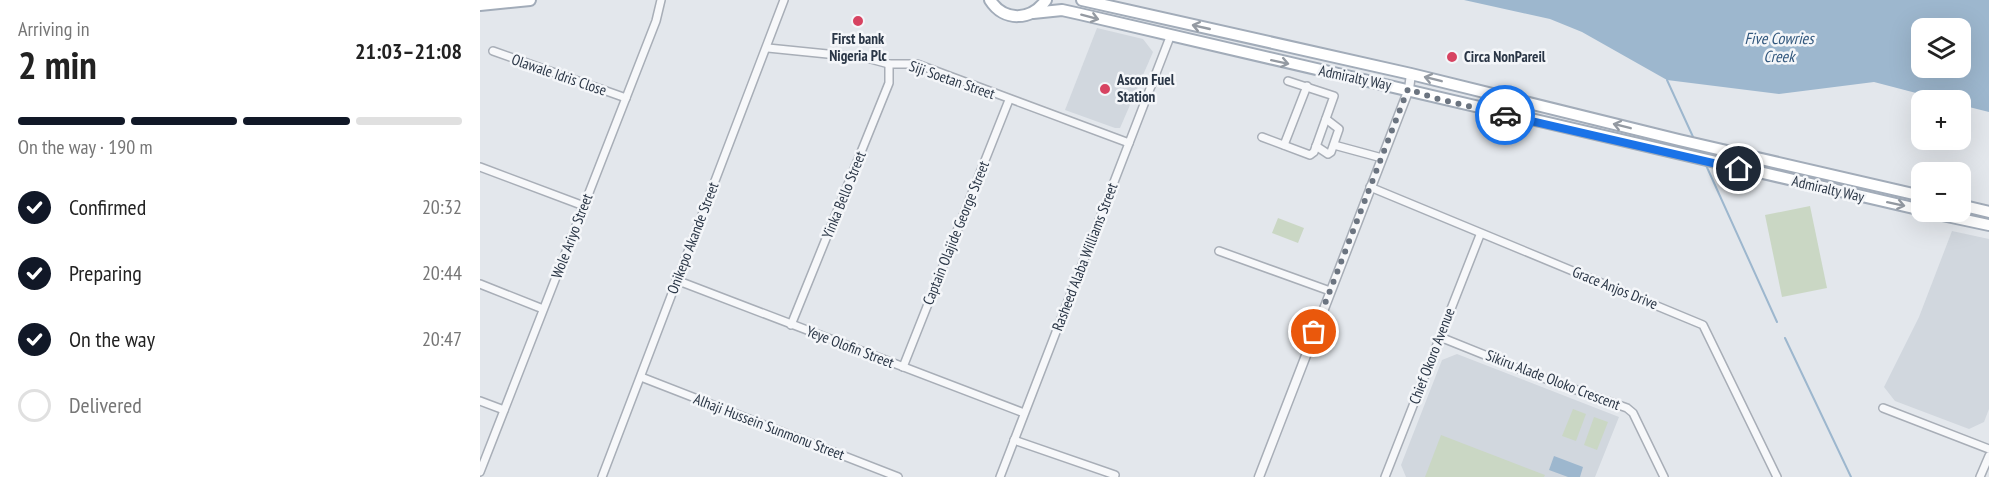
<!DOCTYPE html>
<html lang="en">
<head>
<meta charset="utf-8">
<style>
  :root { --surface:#fff; --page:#f2f2f2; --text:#222; --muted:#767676; --line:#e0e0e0; --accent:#111827 }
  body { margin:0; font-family:"PT Sans Narrow",sans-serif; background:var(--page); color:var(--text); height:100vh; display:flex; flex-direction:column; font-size:22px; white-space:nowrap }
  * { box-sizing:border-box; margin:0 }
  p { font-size:20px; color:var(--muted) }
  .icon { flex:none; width:33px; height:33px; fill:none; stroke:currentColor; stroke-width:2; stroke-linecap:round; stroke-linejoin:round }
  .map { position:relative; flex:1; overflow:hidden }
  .drawer { display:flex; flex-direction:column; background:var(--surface); width:480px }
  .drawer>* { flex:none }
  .tools { position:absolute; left:1431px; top:18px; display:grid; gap:12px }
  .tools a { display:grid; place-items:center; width:60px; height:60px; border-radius:12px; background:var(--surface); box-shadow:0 6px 24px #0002; font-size:30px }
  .pin { position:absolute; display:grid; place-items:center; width:51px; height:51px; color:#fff; margin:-26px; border:3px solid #fff; border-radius:50%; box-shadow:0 2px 6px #0007 }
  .courier { position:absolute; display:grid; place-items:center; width:60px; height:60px; margin:-30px; border:4px solid #1a73e8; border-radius:50%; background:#fff; color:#222; box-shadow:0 2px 8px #0007 }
  .headline em { font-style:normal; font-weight:700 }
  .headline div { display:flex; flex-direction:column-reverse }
  .headline { display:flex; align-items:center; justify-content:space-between; height:102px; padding:0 18px }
  h1 { font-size:39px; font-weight:700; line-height:45px }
  .bar { display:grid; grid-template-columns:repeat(4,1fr); gap:9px 6px; align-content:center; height:72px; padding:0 18px }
  .bar i { height:8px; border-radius:4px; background:var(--line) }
  .bar .on { background:var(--accent) }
  .bar p { grid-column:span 4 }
  ol { padding:0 18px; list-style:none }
  li { display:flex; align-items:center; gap:18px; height:66px }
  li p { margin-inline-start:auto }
  li .icon { padding:6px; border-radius:50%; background:var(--accent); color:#fff; stroke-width:4 }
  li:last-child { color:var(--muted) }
  li i { width:33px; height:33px; border:3px solid var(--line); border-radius:50% }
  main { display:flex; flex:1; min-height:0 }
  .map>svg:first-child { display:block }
  .built { fill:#d1d7de }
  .green { fill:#cad7c4 }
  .water { fill:#9db7ce; fill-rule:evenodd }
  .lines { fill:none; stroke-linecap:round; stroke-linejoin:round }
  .stream { stroke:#9db7ce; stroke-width:2 }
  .minor-casing { stroke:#a8aeb7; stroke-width:10 }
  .tertiary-casing { stroke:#a8aeb7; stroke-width:11 }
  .primary-casing { stroke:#a2acb9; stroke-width:14 }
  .minor { stroke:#f7f8fa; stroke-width:7 }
  .tertiary { stroke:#f7f8fa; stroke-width:8 }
  .primary { stroke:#fff; stroke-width:10 }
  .oneway { stroke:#949aa2 }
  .done { stroke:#6b7480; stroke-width:6; stroke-dasharray:0 10.8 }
  .route { stroke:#1a73e8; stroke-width:8 }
  .poi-dot { fill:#d74361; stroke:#f4f6f9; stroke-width:2 }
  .labels { text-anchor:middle; stroke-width:5; stroke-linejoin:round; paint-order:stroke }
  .poi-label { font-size:15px; font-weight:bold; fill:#2a3646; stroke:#f4f6f9; text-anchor:start }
  .street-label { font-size:15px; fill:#2a3646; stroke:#f4f6f9 }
  .water-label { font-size:16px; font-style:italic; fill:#31577d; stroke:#f4f6f9 }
</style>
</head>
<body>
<main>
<section class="drawer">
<div class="headline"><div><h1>2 min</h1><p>Arriving in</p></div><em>21:03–21:08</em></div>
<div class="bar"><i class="on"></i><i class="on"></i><i class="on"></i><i></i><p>On the way · 190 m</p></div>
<ol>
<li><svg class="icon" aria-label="check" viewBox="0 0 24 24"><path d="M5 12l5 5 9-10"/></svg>Confirmed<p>20:32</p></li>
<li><svg class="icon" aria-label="check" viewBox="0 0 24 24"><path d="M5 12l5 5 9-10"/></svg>Preparing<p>20:44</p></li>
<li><svg class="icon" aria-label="check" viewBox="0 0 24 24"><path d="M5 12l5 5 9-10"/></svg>On the way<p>20:47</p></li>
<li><i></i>Delivered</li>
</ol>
</section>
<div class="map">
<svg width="1509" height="477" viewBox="0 0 1509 477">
  <rect width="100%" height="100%" fill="#e3e7ec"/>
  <!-- built -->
  <g class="built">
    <polygon points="617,28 663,39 673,52 640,128 635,128 585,110"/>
    <polygon points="1472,231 1509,239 1509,409 1504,422 1489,429 1415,401 1404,387 1439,317"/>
    <polygon points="977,354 1139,417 1115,477 926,477 921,465 962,360"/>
  </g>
  <!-- green -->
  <g class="green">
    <polygon points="1330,206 1347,288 1302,297 1285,215"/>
    <polygon points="798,218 824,228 818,243 792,233"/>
    <polygon points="1093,409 1106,414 1096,441 1082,436"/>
    <polygon points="1114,417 1128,422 1117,450 1104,445"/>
    <polygon points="961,435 1065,475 1064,477 945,477"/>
  </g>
  <!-- water -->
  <g class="water">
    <path d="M 984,0 L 1509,0 L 1509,112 L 1481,105 L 1480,100 L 1463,100 L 1394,82 L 1299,94 L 1187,80 L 1102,32 L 1070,19 ZM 1442,28 L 1480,28 L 1480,68 L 1442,68 Z"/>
    <polygon points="1074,456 1103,467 1100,477 1088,477 1069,470"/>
  </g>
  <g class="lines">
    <!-- stream -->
    <g class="stream">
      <polyline points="1187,80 1214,139"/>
      <polyline points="1225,163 1297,322"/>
      <polyline points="1305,338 1371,477"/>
    </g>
    <!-- minor casing -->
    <g class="minor-casing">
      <g id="minor">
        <polyline points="288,48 387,58 409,64 437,64 649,143"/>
        <polyline points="13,51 146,98"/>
        <polyline points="782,137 830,155 834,152 854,96 808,81"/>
        <polyline points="804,145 827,86"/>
        <polyline points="854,145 902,158"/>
        <polyline points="836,146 848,154 851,152 859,129 846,119"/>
        <polyline points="0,167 104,206"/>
        <polyline points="890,187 1223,325 1297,477"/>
        <polyline points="739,251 850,291"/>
        <polyline points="196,280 544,413"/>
        <polyline points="0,284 63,309"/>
        <polyline points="311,325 409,83 409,64"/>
        <polyline points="960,337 1052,374 1147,408 1153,413 1184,477"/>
        <polyline points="423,367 529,100"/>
        <polyline points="161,377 418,477"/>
        <polyline points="0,401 24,410"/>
        <polyline points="1403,408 1509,449"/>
        <polyline points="534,440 635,475"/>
        <polyline points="0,472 176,21 181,0"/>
        <polyline points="122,477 304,0"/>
        <polyline points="520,477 690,37"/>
        <polyline points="905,477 1000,235"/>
        <polyline points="1500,477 1509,456"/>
      </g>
    </g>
    <!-- tertiary casing -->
    <g class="tertiary-casing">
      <polyline id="tertiary" points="779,477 929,89 931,74"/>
    </g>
    <!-- primary casing -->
    <g class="primary-casing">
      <g id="primary">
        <path d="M 510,0 C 524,22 551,21 566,0"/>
        <polyline points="602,0 931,74 1199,140 1442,196"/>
        <polyline points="0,5 50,0"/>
        <polyline points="553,13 582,10 600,14 1442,210"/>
        <polyline points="1480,205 1509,212"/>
        <polyline points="1448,212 1509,225"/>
      </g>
    </g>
    <!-- minor -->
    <use href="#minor" class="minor"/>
    <!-- tertiary -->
    <use href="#tertiary" class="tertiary"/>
    <!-- primary -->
    <use href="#primary" class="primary"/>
  </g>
  <!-- one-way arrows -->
  <defs><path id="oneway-shaft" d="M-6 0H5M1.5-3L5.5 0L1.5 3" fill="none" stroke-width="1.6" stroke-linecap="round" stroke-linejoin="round" transform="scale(1.5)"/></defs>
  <g class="oneway">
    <use href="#oneway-shaft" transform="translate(610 17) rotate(15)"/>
    <use href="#oneway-shaft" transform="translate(721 27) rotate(-167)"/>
    <use href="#oneway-shaft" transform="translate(800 62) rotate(12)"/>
    <use href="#oneway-shaft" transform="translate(953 79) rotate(-166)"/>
    <use href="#oneway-shaft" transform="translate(1142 126) rotate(-166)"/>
    <use href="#oneway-shaft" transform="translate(1416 204) rotate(12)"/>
  </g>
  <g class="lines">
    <!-- done -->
    <polyline class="done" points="834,332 928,89 954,98 1025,115"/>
    <!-- route -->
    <polyline class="route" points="1025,115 1259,169"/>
  </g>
  <!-- markers -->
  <g class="poi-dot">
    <circle cx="378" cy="21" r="6"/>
    <circle cx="972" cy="57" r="6"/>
    <circle cx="625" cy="89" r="6"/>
  </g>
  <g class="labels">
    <!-- poi labels -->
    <g class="poi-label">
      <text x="378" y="44" text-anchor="middle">First bank<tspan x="378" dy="17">Nigeria Plc</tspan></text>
      <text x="984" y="62">Circa NonPareil</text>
      <text x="637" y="85">Ascon Fuel<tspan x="637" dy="17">Station</tspan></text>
    </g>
    <!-- street labels -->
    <g class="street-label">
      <text transform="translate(79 75) rotate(19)" y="5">Olawale Idris Close</text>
      <text transform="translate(875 78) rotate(12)" y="5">Admiralty Way</text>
      <text transform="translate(472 80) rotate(19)" y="5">Siji Soetan Street</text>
      <text transform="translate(1348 189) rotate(13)" y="5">Admiralty Way</text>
      <text transform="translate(364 195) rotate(-68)" y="5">Yinka Bello Street</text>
      <text transform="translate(476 233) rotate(-68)" y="5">Captain Olajide George Street</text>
      <text transform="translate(92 236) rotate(-69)" y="5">Wole Ariyo Street</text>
      <text transform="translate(213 238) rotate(-69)" y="5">Onikepo Akande Street</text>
      <text transform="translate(605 257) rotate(-69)" y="5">Rasheed Alaba Williams Street</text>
      <text transform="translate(1135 288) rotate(22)" y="5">Grace Anjos Drive</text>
      <text transform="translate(370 347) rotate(21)" y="5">Yeye Olofin Street</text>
      <text transform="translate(952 356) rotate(-69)" y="5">Chief Okoro Avenue</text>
      <text transform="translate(1073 380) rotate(21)" y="5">Sikiru Alade Oloko Crescent</text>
      <text transform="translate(289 427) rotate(21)" y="5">Alhaji Hussein Sunmonu Street</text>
    </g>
    <!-- water labels -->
    <g class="water-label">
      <text x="1299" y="44">Five Cowries<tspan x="1299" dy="18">Creek</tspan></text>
    </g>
  </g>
</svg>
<div class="tools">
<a><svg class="icon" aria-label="layers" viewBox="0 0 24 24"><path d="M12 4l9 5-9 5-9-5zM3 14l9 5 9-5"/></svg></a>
<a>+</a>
<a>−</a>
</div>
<div class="pin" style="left:834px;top:332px;background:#ea580c"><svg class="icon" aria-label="bag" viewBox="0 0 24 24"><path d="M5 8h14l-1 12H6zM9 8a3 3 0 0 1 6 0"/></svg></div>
<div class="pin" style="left:1259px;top:169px;background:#1f2937"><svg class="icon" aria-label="home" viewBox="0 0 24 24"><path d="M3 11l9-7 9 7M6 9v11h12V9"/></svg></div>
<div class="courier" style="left:1025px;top:115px"><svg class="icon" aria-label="car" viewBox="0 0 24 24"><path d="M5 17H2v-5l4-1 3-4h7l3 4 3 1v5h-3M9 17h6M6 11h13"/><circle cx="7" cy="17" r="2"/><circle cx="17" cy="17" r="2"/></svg></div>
</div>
</main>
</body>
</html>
